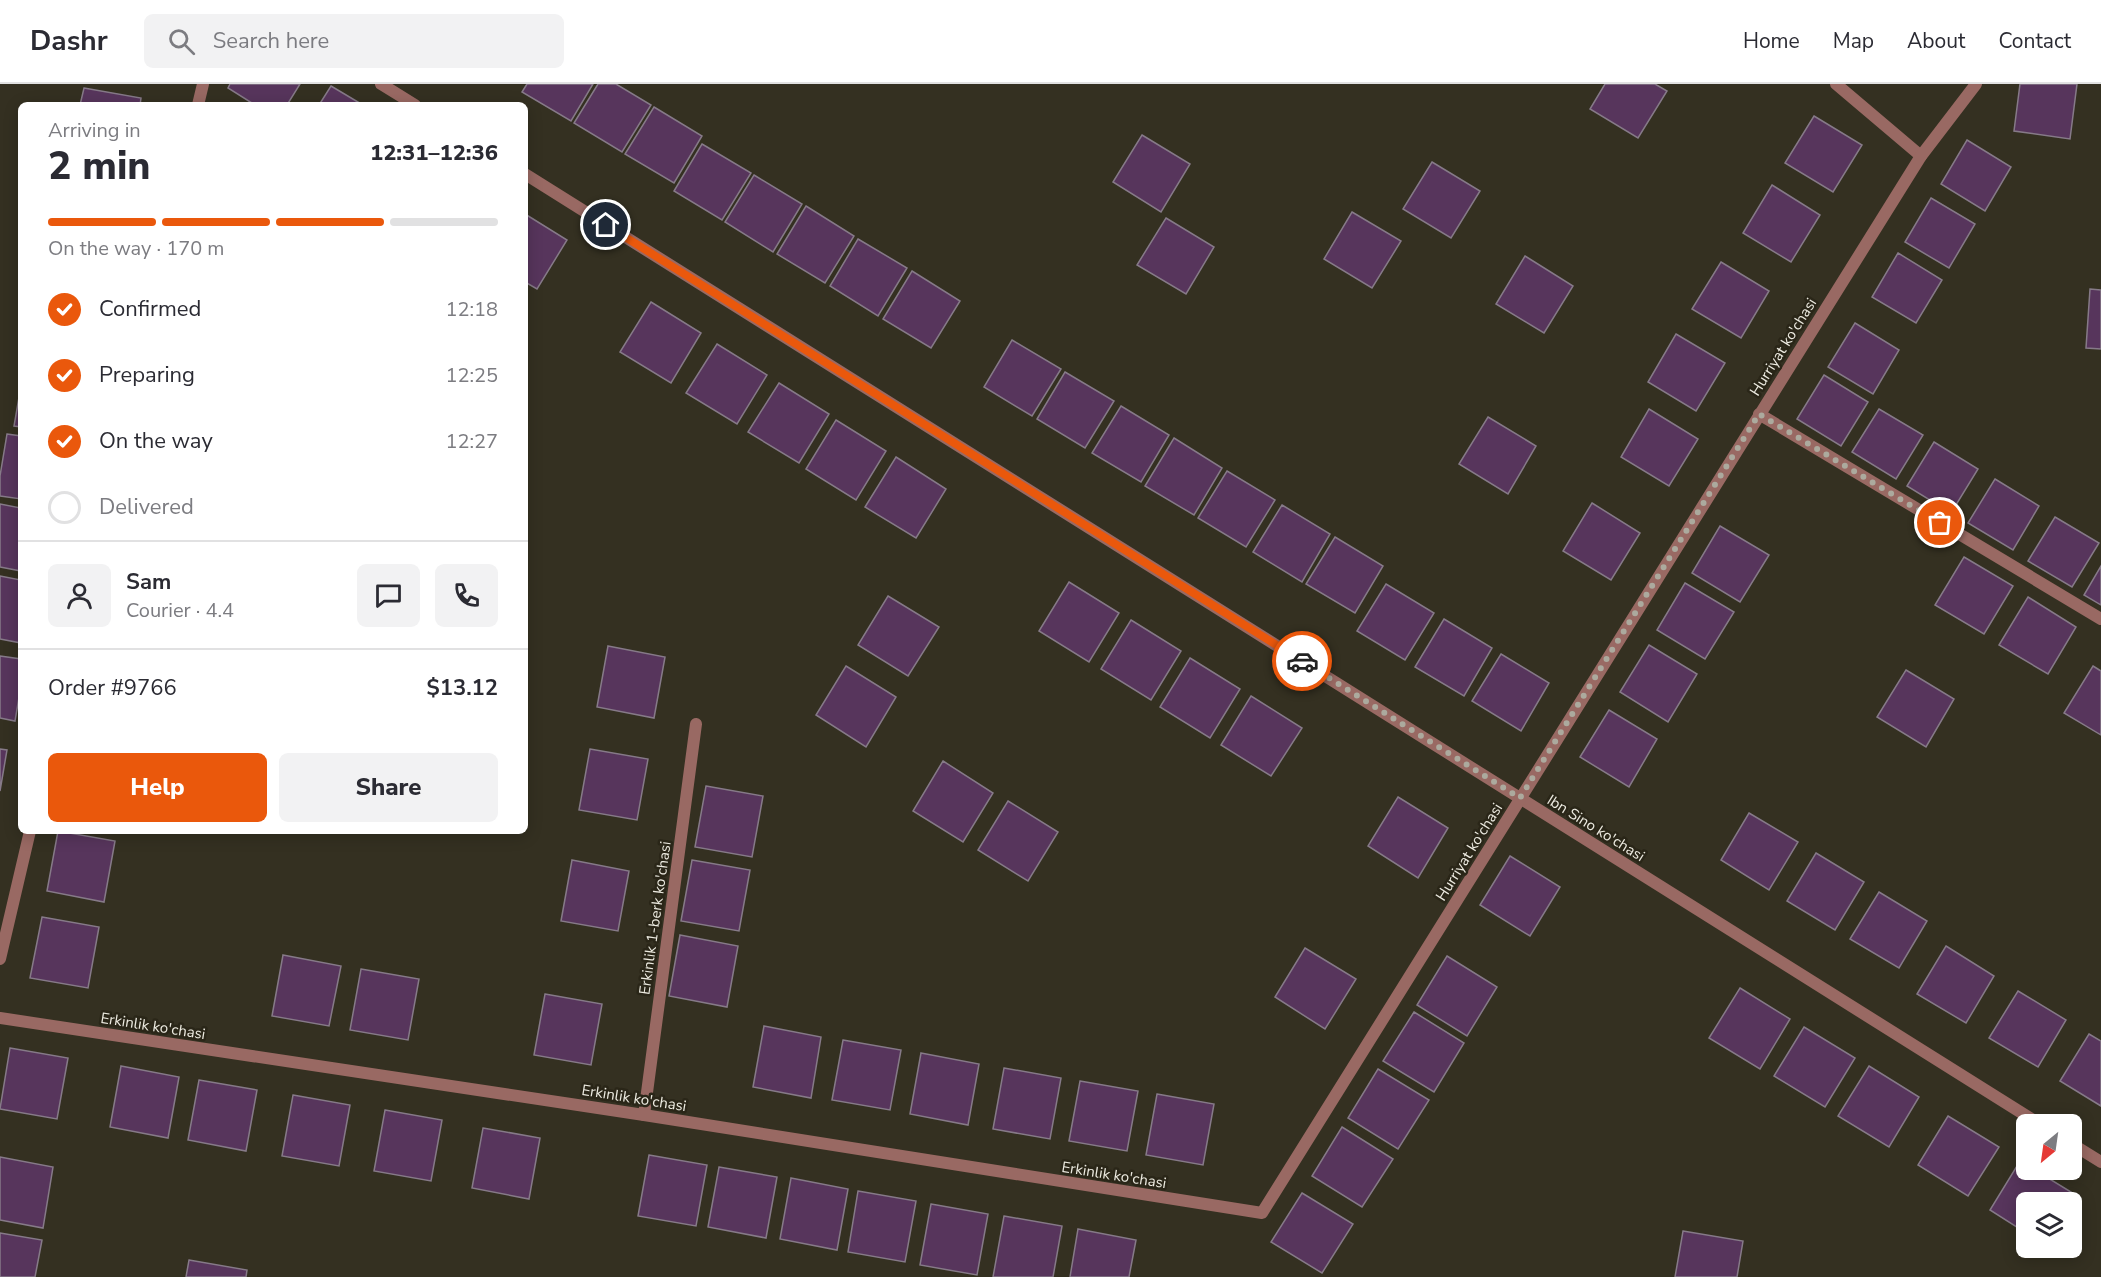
<!DOCTYPE html>
<html lang="en">
<head>
<meta charset="utf-8">
<style>
  :root { --surface:#fff; --page:#f2f2f3; --text:#2b2b33; --muted:#7c7c81; --line:#e1e1e2; --accent:#ea580c }
  body { margin:0; font-family:"Nunito Sans",sans-serif; background:var(--page); color:var(--text); height:100vh; display:flex; flex-direction:column; font-size:22px; white-space:nowrap }
  * { box-sizing:border-box; margin:0 }
  p { font-size:20px; color:var(--muted) }
  .icon { flex:none; width:33px; height:33px; fill:none; stroke:currentColor; stroke-width:2; stroke-linecap:round; stroke-linejoin:round }
  .map { position:relative; flex:1; overflow:hidden }
  .details { position:absolute; left:18px; top:18px; width:510px; height:732px; display:flex; flex-direction:column; background:var(--surface); border-radius:9px; box-shadow:0 3px 15px #0003 }
  .details>* { flex:none }
  .needle { width:39px; rotate:209deg }
  .tools { position:absolute; left:2016px; top:1030px; display:grid; gap:12px }
  .tools a { display:grid; place-items:center; width:66px; height:66px; border-radius:9px; background:var(--surface); box-shadow:0 3px 15px #0003; font-size:30px }
  .pin { position:absolute; display:grid; place-items:center; width:51px; height:51px; color:#fff; margin:-26px; border:3px solid #fff; border-radius:50%; box-shadow:0 2px 6px #0007 }
  .courier { position:absolute; display:grid; place-items:center; width:60px; height:60px; margin:-30px; border:4px solid #ea580c; border-radius:50%; background:#fff; color:#222; box-shadow:0 2px 8px #0007 }
  .summary em { font-style:normal; font-weight:800 }
  .summary div { display:flex; flex-direction:column-reverse }
  .summary { display:flex; align-items:center; justify-content:space-between; height:102px; padding:0 30px }
  h1 { font-size:39px; font-weight:800; line-height:45px }
  .bar { display:grid; grid-template-columns:repeat(4,1fr); gap:9px 6px; align-content:center; height:72px; padding:0 30px }
  .bar i { height:8px; border-radius:4px; background:var(--line) }
  .bar .active { background:var(--accent) }
  .bar p { grid-column:span 4 }
  .line { display:flex; align-items:center; gap:15px; padding:0 30px; border-top:2px solid var(--line) }
  .line div { flex:1 }
  .round { display:grid; place-items:center; flex:none; width:63px; height:63px; border-radius:9px; background:var(--page) }
  ol { padding:0 30px; list-style:none }
  li { display:flex; align-items:center; gap:18px; height:66px }
  li p { margin-inline-start:auto }
  li .icon { padding:6px; border-radius:50%; background:var(--accent); color:#fff; stroke-width:4 }
  li:last-child { color:var(--muted) }
  li i { width:33px; height:33px; border:3px solid var(--line); border-radius:50% }
  .button { display:flex; gap:12px; margin-top:auto; padding:12px 30px }
  .button a { flex:1; height:69px; border-radius:9px; background:var(--accent); color:#fff; font-size:24px; font-weight:800; line-height:69px; text-align:center }
  .button a+a { background:var(--page); color:var(--text) }
  header { display:flex; align-items:center; gap:36px; box-sizing:border-box; height:84px; padding:0 30px; background:var(--surface); border-bottom:2px solid var(--line) }
  header strong { font-size:28px }
  nav { display:flex; gap:33px; margin-inline-start:auto; font-size:21px }
  .search { width:420px; height:54px; background:var(--page); display:flex; align-items:center; gap:15px; box-sizing:border-box; padding:0 21px; border-radius:9px; color:var(--muted); font-size:22px }
  .map>svg:first-child { display:block }
  .building { fill:#57355c; stroke:#867a88; stroke-width:1.5 }
  .lines { fill:none; stroke-linecap:round; stroke-linejoin:round }
  .service { stroke:#996963; stroke-width:12 }
  .minor { stroke:#996963; stroke-width:12 }
  .done { stroke:#acaa9e; stroke-width:6; stroke-dasharray:0 10.8 }
  .route { stroke:#ea580c; stroke-width:8 }
  .labels { text-anchor:middle; stroke-width:5; stroke-linejoin:round; paint-order:stroke }
  .street-label { font-size:15px; fill:#edebe1; stroke:#2a2618 }
</style>
</head>
<body>
<header>
<strong>Dashr</strong>
<div class="search"><svg class="icon" aria-label="search" viewBox="0 0 24 24"><circle cx="10" cy="10" r="6"/><path d="M15 15l6 6"/></svg>Search here</div>
<nav><a>Home</a><a>Map</a><a>About</a><a>Contact</a></nav>
</header>
<div class="map">
<svg width="2101" height="1193" viewBox="0 0 2101 1193">
  <rect width="100%" height="100%" fill="#343021"/>
  <!-- building -->
  <g class="building">
    <polygon points="230,0 300,0 287,21 255,21 228,4"/>
    <polygon points="527,0 593,0 571,37 522,8"/>
    <polygon points="598,0 616,0 651,21 622,68 574,39"/>
    <polygon points="1605,0 1655,0 1667,7 1638,54 1590,25"/>
    <polygon points="2020,0 2077,0 2070,55 2014,47"/>
    <polygon points="331,2 363,21 319,21"/>
    <polygon points="84,4 141,14 140,21 80,21"/>
    <polygon points="654,23 702,52 674,99 625,70"/>
    <polygon points="1814,32 1862,61 1833,108 1785,79"/>
    <polygon points="1142,51 1190,80 1161,128 1113,98"/>
    <polygon points="1967,56 2011,83 1985,127 1941,100"/>
    <polygon points="702,60 751,89 722,136 674,107"/>
    <polygon points="1432,78 1480,107 1451,154 1403,125"/>
    <polygon points="754,91 802,120 773,168 725,138"/>
    <polygon points="1772,101 1820,131 1791,178 1743,149"/>
    <polygon points="1931,114 1975,140 1949,184 1905,158"/>
    <polygon points="806,122 854,152 825,199 777,170"/>
    <polygon points="1352,128 1401,157 1372,204 1324,175"/>
    <polygon points="525,130 567,156 537,205 525,198"/>
    <polygon points="1166,134 1214,163 1186,210 1137,181"/>
    <polygon points="858,155 907,184 878,232 830,202"/>
    <polygon points="1898,169 1942,196 1916,239 1872,213"/>
    <polygon points="1525,172 1573,202 1544,249 1496,220"/>
    <polygon points="1721,178 1769,207 1741,254 1692,225"/>
    <polygon points="912,187 960,217 931,264 883,235"/>
    <polygon points="2090,205 2101,206 2101,265 2086,264"/>
    <polygon points="651,218 701,249 671,299 620,268"/>
    <polygon points="1855,239 1899,266 1873,310 1828,283"/>
    <polygon points="1676,250 1725,279 1696,327 1648,298"/>
    <polygon points="1012,256 1061,285 1032,332 984,303"/>
    <polygon points="717,260 767,291 737,340 686,309"/>
    <polygon points="1065,288 1114,317 1085,364 1037,335"/>
    <polygon points="1824,291 1868,318 1841,362 1797,335"/>
    <polygon points="779,299 829,330 799,379 748,348"/>
    <polygon points="21,302 21,343 14,342"/>
    <polygon points="1121,322 1169,351 1141,398 1092,369"/>
    <polygon points="1649,325 1698,355 1669,402 1621,373"/>
    <polygon points="1879,325 1923,351 1896,395 1852,368"/>
    <polygon points="1488,333 1536,362 1508,410 1459,380"/>
    <polygon points="836,336 886,367 856,416 806,385"/>
    <polygon points="7,350 21,352 21,415 0,412 0,392"/>
    <polygon points="1174,354 1222,384 1194,431 1145,402"/>
    <polygon points="1934,358 1978,385 1951,429 1907,402"/>
    <polygon points="896,373 946,405 916,454 865,423"/>
    <polygon points="1227,387 1275,416 1246,463 1198,434"/>
    <polygon points="1995,395 2039,422 2013,466 1968,439"/>
    <polygon points="1592,419 1640,449 1611,496 1563,467"/>
    <polygon points="0,420 21,424 21,487 0,483"/>
    <polygon points="1282,421 1330,450 1302,498 1253,468"/>
    <polygon points="2055,433 2099,459 2072,503 2028,477"/>
    <polygon points="1720,442 1769,471 1740,518 1692,489"/>
    <polygon points="1335,453 1383,482 1355,529 1306,500"/>
    <polygon points="1964,473 2013,502 1984,550 1935,521"/>
    <polygon points="2101,482 2101,521 2084,511"/>
    <polygon points="0,492 21,496 21,559 0,555"/>
    <polygon points="1069,498 1119,529 1089,578 1039,547"/>
    <polygon points="1685,499 1734,528 1705,575 1657,546"/>
    <polygon points="1386,500 1434,529 1405,576 1357,547"/>
    <polygon points="888,512 939,543 908,592 858,561"/>
    <polygon points="2028,513 2076,543 2048,590 1999,561"/>
    <polygon points="1444,535 1492,564 1464,612 1415,583"/>
    <polygon points="1131,536 1181,567 1151,616 1101,585"/>
    <polygon points="1649,561 1697,590 1668,638 1620,608"/>
    <polygon points="608,562 665,573 654,634 597,623"/>
    <polygon points="1501,570 1549,599 1521,647 1472,617"/>
    <polygon points="0,572 21,575 21,602 15,637 0,634"/>
    <polygon points="1190,574 1240,605 1210,654 1160,623"/>
    <polygon points="846,582 896,613 866,663 816,631"/>
    <polygon points="2093,582 2101,587 2101,651 2064,629"/>
    <polygon points="1906,586 1954,615 1926,663 1877,633"/>
    <polygon points="1251,612 1302,644 1271,692 1221,661"/>
    <polygon points="1609,626 1657,655 1629,703 1580,673"/>
    <polygon points="0,665 7,666 0,707"/>
    <polygon points="590,665 648,675 637,736 579,726"/>
    <polygon points="943,677 993,709 963,758 913,727"/>
    <polygon points="706,702 763,712 752,773 695,763"/>
    <polygon points="1398,713 1448,744 1418,794 1368,762"/>
    <polygon points="1008,717 1058,748 1028,797 978,766"/>
    <polygon points="1749,729 1798,758 1769,806 1721,776"/>
    <polygon points="58,747 115,757 104,818 47,807"/>
    <polygon points="1816,769 1864,798 1835,846 1787,817"/>
    <polygon points="1510,772 1560,803 1530,852 1480,821"/>
    <polygon points="572,776 629,787 618,847 561,837"/>
    <polygon points="692,776 750,786 739,847 681,837"/>
    <polygon points="1879,808 1927,837 1899,884 1850,855"/>
    <polygon points="42,833 99,843 88,904 30,894"/>
    <polygon points="680,851 738,862 727,923 669,912"/>
    <polygon points="1946,862 1994,892 1966,939 1917,910"/>
    <polygon points="1305,864 1356,895 1325,945 1275,913"/>
    <polygon points="283,871 341,882 329,942 272,932"/>
    <polygon points="1447,872 1497,903 1467,952 1417,921"/>
    <polygon points="361,885 419,895 408,956 350,946"/>
    <polygon points="1740,904 1790,935 1760,985 1709,954"/>
    <polygon points="2018,907 2066,936 2038,983 1989,954"/>
    <polygon points="545,910 602,920 591,981 534,971"/>
    <polygon points="1414,928 1464,959 1434,1008 1383,977"/>
    <polygon points="764,942 821,953 811,1014 753,1003"/>
    <polygon points="1804,943 1855,974 1825,1023 1774,992"/>
    <polygon points="2089,950 2101,957 2101,1022 2060,997"/>
    <polygon points="843,956 901,966 890,1026 832,1016"/>
    <polygon points="10,964 68,974 57,1035 0,1025"/>
    <polygon points="921,969 979,980 968,1041 910,1030"/>
    <polygon points="121,982 179,993 168,1054 110,1043"/>
    <polygon points="1869,982 1919,1013 1889,1063 1838,1032"/>
    <polygon points="1004,984 1061,994 1050,1055 993,1045"/>
    <polygon points="1378,985 1429,1016 1398,1065 1348,1034"/>
    <polygon points="199,996 257,1006 246,1067 188,1056"/>
    <polygon points="1080,997 1138,1007 1127,1067 1069,1057"/>
    <polygon points="1157,1010 1214,1020 1203,1081 1146,1071"/>
    <polygon points="293,1011 350,1021 339,1082 282,1072"/>
    <polygon points="385,1026 442,1036 431,1097 374,1087"/>
    <polygon points="1948,1032 1999,1063 1968,1112 1918,1081"/>
    <polygon points="1342,1043 1393,1075 1362,1123 1312,1092"/>
    <polygon points="483,1044 540,1054 529,1115 472,1104"/>
    <polygon points="649,1071 707,1081 696,1142 638,1132"/>
    <polygon points="0,1073 53,1083 43,1144 0,1136"/>
    <polygon points="2020,1077 2026,1081 2026,1086 2035,1086 2071,1108 2064,1119 2026,1119 2026,1149 1990,1126"/>
    <polygon points="719,1083 777,1093 766,1154 708,1143"/>
    <polygon points="791,1094 848,1105 837,1166 780,1155"/>
    <polygon points="858,1107 916,1117 905,1178 848,1168"/>
    <polygon points="1302,1109 1353,1140 1322,1189 1271,1158"/>
    <polygon points="931,1120 988,1130 977,1191 920,1181"/>
    <polygon points="1004,1132 1062,1142 1053,1193 993,1193"/>
    <polygon points="1078,1145 1136,1156 1129,1193 1070,1193"/>
    <polygon points="1683,1147 1743,1157 1737,1193 1675,1193"/>
    <polygon points="0,1149 42,1156 35,1193 0,1193"/>
    <polygon points="189,1176 247,1186 246,1193 186,1193"/>
  </g>
  <g class="lines">
    <!-- service -->
    <polyline class="service" points="644,1031 696,640"/>
    <!-- minor -->
    <g class="minor">
      <polyline points="381,0 415,21"/>
      <polyline points="1836,0 1921,72"/>
      <polyline points="198,21 203,0"/>
      <polyline points="525,90 2041,1041"/>
      <polyline points="1759,330 2101,535"/>
      <polyline points="0,875 30,747"/>
      <polyline points="0,934 644,1031 1262,1129 1921,72 1976,0"/>
      <polyline points="2072,1060 2101,1078"/>
    </g>
  </g>
  <g class="lines">
    <!-- done -->
    <polyline class="done" points="1302,577 1520,714 1759,330 1940,439"/>
    <!-- route -->
    <polyline class="route" points="606,141 1302,577"/>
  </g>
  <g class="labels">
    <!-- street labels -->
    <g class="street-label">
      <text transform="translate(1783 263) rotate(-58)" y="5">Hurriyat ko'chasi</text>
      <text transform="translate(1596 744) rotate(32)" y="5">Ibn Sino ko'chasi</text>
      <text transform="translate(1469 768) rotate(-58)" y="5">Hurriyat ko'chasi</text>
      <text transform="translate(655 834) rotate(-82)" y="5">Erkinlik 1-berk ko'chasi</text>
      <text transform="translate(153 942) rotate(9)" y="5">Erkinlik ko'chasi</text>
      <text transform="translate(634 1014) rotate(9)" y="5">Erkinlik ko'chasi</text>
      <text transform="translate(1114 1091) rotate(9)" y="5">Erkinlik ko'chasi</text>
    </g>
  </g>
</svg>
<div class="tools">
<a><svg class="needle" viewBox="-14 -14 28 28"><path d="M0-13l5 13h-10z" fill="#e53935"/><path d="M0 13l5-13h-10z" fill="#7c7c81"/></svg></a>
<a><svg class="icon" aria-label="layers" viewBox="0 0 24 24"><path d="M12 4l9 5-9 5-9-5zM3 14l9 5 9-5"/></svg></a>
</div>
<div class="pin" style="left:1940px;top:439px;background:#ea580c"><svg class="icon" aria-label="bag" viewBox="0 0 24 24"><path d="M5 8h14l-1 12H6zM9 8a3 3 0 0 1 6 0"/></svg></div>
<div class="pin" style="left:606px;top:141px;background:#1f2937"><svg class="icon" aria-label="home" viewBox="0 0 24 24"><path d="M3 11l9-7 9 7M6 9v11h12V9"/></svg></div>
<div class="courier" style="left:1302px;top:577px"><svg class="icon" aria-label="car" viewBox="0 0 24 24"><path d="M5 17H2v-5l4-1 3-4h7l3 4 3 1v5h-3M9 17h6M6 11h13"/><circle cx="7" cy="17" r="2"/><circle cx="17" cy="17" r="2"/></svg></div>
<section class="details">
<div class="summary"><div><h1>2 min</h1><p>Arriving in</p></div><em>12:31–12:36</em></div>
<div class="bar"><i class="active"></i><i class="active"></i><i class="active"></i><i></i><p>On the way · 170 m</p></div>
<ol>
<li><svg class="icon" aria-label="check" viewBox="0 0 24 24"><path d="M5 12l5 5 9-10"/></svg>Confirmed<p>12:18</p></li>
<li><svg class="icon" aria-label="check" viewBox="0 0 24 24"><path d="M5 12l5 5 9-10"/></svg>Preparing<p>12:25</p></li>
<li><svg class="icon" aria-label="check" viewBox="0 0 24 24"><path d="M5 12l5 5 9-10"/></svg>On the way<p>12:27</p></li>
<li><i></i>Delivered</li>
</ol>
<div class="line" style="height:108px"><a class="round"><svg class="icon" aria-label="person" viewBox="0 0 24 24"><circle cx="12" cy="8" r="4"/><path d="M4 21q1-7 8-7t8 7"/></svg></a><div><b>Sam</b><p>Courier · 4.4</p></div><a class="round"><svg class="icon" aria-label="chat" viewBox="0 0 24 24"><path d="M4 5h16v11H9l-5 4z"/></svg></a><a class="round"><svg class="icon" aria-label="phone" viewBox="0 0 24 24"><path d="M5 4h4l2 5-3 2q2 4 5 5l2-3 5 2v4C11 20 4 13 5 4z"/></svg></a></div>
<div class="line" style="height:78px"><div>Order #9766</div><b>$13.12</b></div>
<div class="button"><a>Help</a><a>Share</a></div>
</section>
</div>
</body>
</html>
